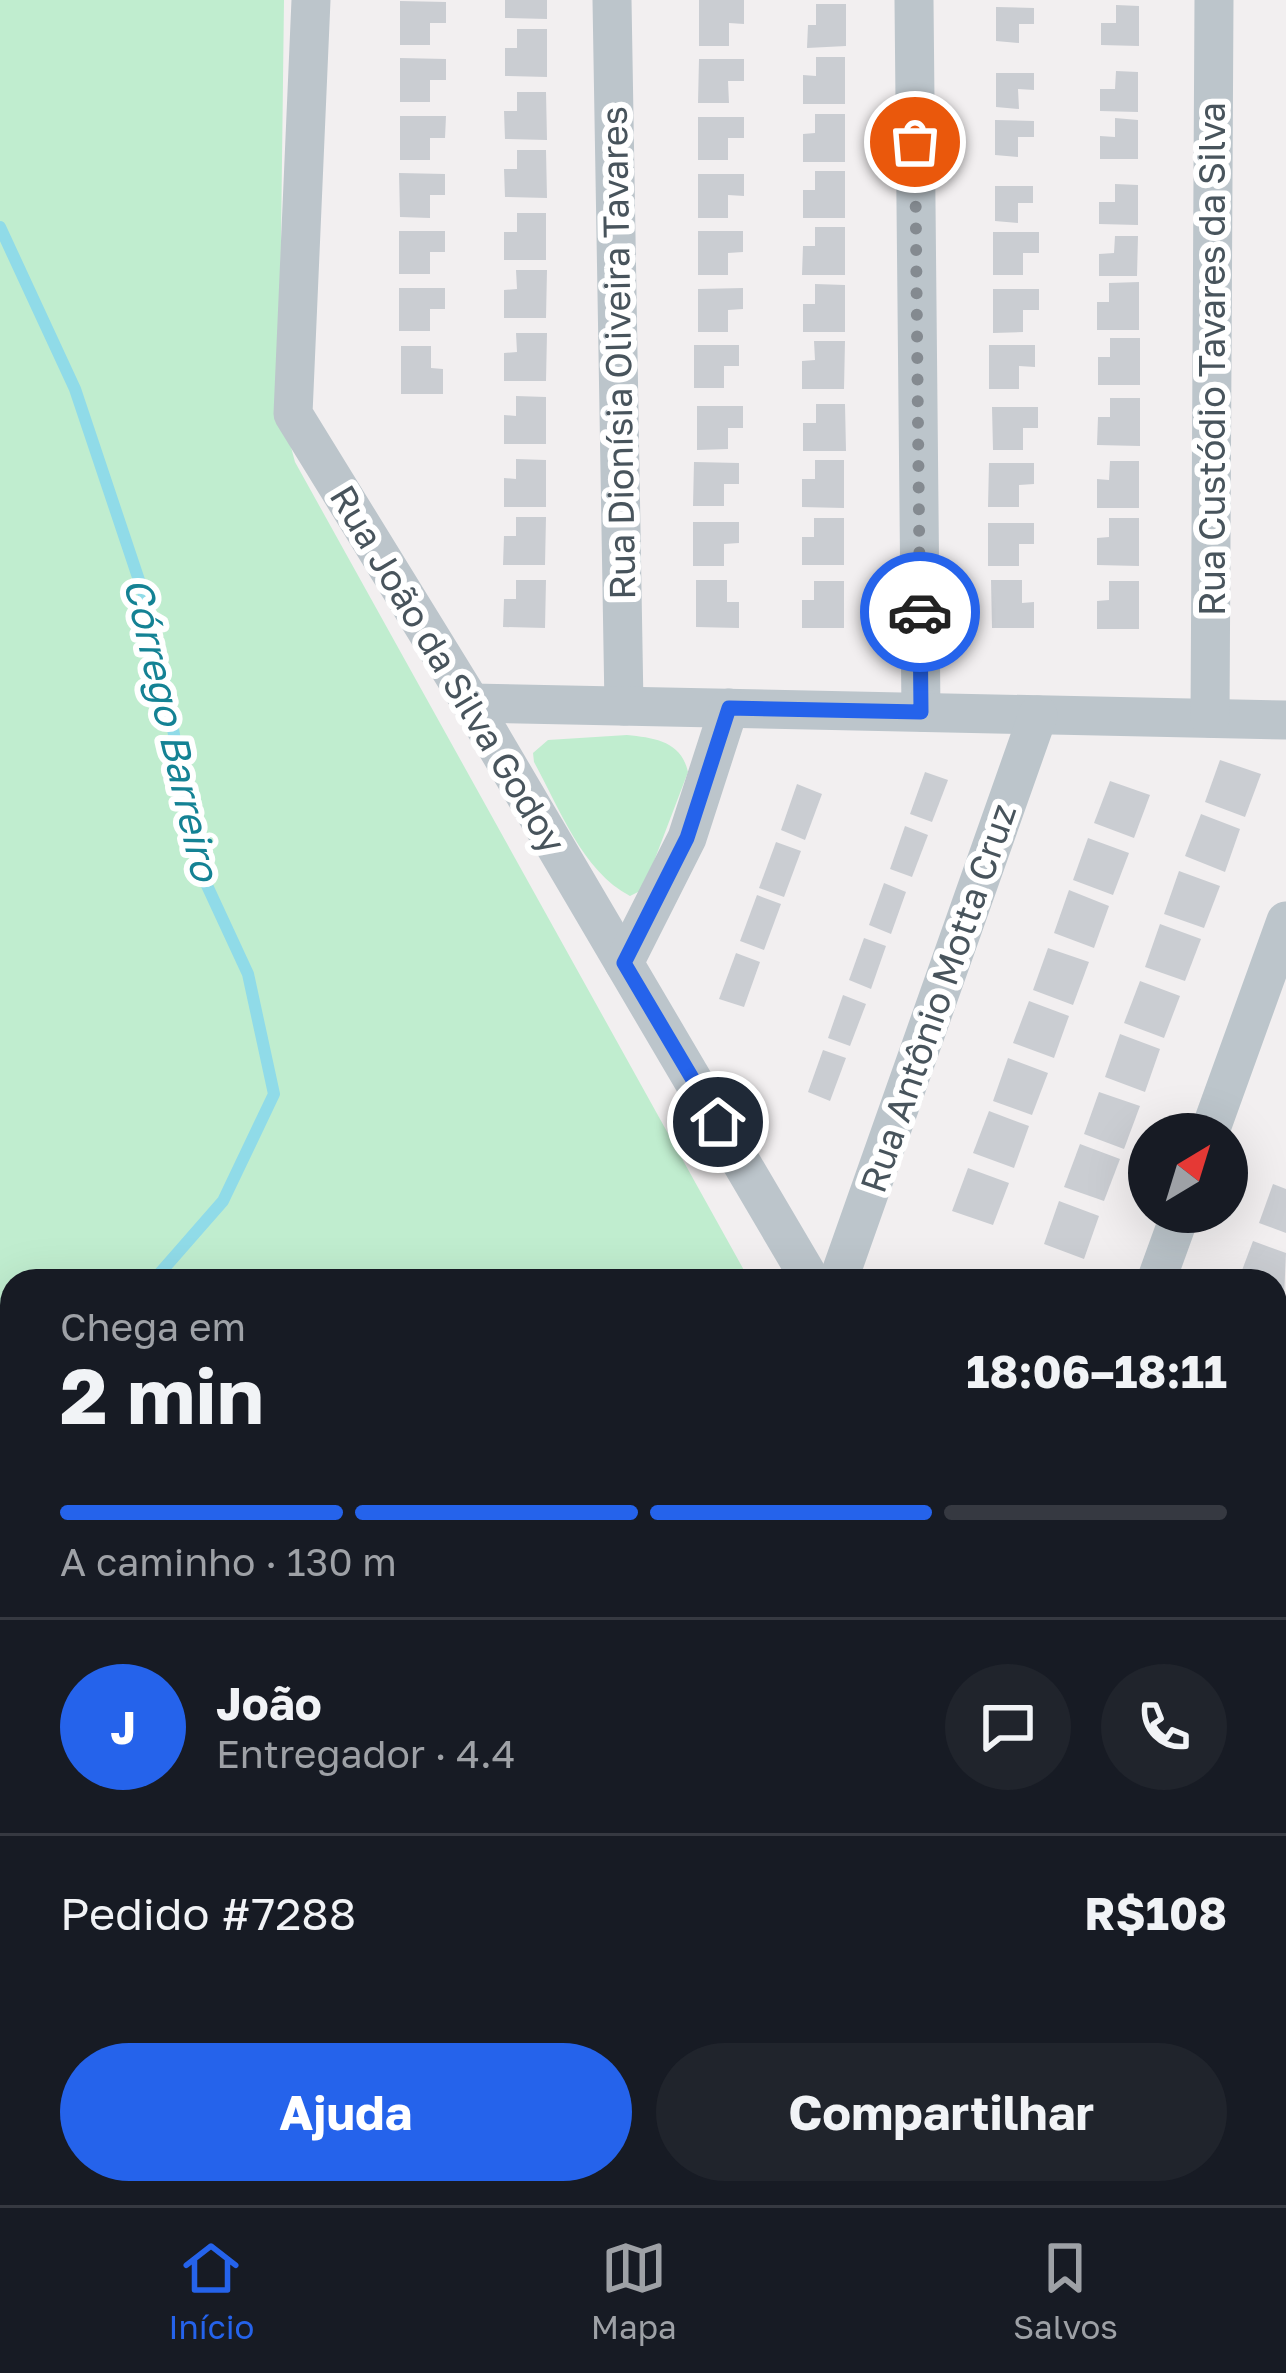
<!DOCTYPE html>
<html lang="pt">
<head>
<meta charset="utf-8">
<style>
  :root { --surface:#171b24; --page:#20242c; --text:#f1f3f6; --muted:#9ea1a6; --line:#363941; --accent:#2563eb }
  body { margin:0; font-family:"Golos Text",sans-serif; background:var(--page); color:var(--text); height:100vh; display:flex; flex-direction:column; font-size:45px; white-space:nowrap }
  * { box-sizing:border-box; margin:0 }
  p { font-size:39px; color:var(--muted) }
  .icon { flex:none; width:66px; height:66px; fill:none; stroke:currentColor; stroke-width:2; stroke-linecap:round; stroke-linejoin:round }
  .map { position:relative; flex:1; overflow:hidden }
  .sheet { position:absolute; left:0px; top:1269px; width:1287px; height:936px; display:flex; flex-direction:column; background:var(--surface); border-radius:36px 36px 0 0; box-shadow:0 12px 48px #0002 }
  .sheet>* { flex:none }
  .needle { width:78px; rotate:38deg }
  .tools { position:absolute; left:1128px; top:1113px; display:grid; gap:24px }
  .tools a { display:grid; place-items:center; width:120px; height:120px; border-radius:50%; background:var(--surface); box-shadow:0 12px 48px #0002; font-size:60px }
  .pin { position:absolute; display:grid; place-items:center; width:102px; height:102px; color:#fff; margin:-51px; border:6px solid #fff; border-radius:50%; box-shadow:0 3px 12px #0007 }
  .courier { position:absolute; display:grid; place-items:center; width:120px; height:120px; margin:-60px; border:9px solid #2563eb; border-radius:50%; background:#fff; color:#222; box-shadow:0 3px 15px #0007 }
  .overview em { font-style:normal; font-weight:700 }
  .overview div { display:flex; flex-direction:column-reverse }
  .overview { display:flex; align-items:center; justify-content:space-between; height:204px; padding:0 60px }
  h1 { font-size:78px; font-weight:700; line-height:90px }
  .bar { display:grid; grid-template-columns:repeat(4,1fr); gap:18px 12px; align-content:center; height:144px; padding:0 60px }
  .bar i { height:15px; border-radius:9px; background:var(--line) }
  .bar .current { background:var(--accent) }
  .bar p { grid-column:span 4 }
  .line { display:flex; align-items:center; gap:30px; padding:0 60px; border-top:3px solid var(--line) }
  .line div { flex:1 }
  .round { display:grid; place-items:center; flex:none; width:126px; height:126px; border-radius:63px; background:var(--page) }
  .action { display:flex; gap:24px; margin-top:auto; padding:24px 60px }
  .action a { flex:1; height:138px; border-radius:72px; background:var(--accent); color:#fff; font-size:48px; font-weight:700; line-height:138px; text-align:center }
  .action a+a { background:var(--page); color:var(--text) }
  .tab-bar { display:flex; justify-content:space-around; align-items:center; height:168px; border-top:3px solid var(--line); background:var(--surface); font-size:33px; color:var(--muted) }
  .tab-bar a { display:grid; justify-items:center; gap:6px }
  .tab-bar .current { color:var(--accent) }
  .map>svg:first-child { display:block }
  .green { fill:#c0edcf }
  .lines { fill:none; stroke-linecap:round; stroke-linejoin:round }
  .stream { stroke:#90dbe8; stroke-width:12 }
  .building { fill:#cacdd2 }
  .minor { stroke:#bcc5cb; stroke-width:39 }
  .done { stroke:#848a90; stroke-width:12; stroke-dasharray:0 21.6 }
  .route { stroke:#2563eb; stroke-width:15 }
  .labels { text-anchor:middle; stroke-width:12; stroke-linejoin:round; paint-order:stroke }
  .street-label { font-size:36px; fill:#48545c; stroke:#fff }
  .water-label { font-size:39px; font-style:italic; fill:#148294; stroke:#fff }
</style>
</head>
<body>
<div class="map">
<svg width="1286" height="2205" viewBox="0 0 1286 2205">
  <rect width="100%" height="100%" fill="#f2eff0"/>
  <!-- green -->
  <g class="green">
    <polygon points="0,0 284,0 279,402 295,462 750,1281 12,1281 12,2193 615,2193 607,2205 0,2205"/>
    <path d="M 627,735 C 655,738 681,741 688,772 L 648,877 L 640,891 L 630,896 C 582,871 559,807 534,762 L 533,753 L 548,740 Z"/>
  </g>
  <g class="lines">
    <!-- stream -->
    <g class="stream">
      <polyline points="0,227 75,389 154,625 198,866 248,974 274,1094 223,1201 153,1281"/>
      <polyline points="0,1510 12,1485"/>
    </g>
  </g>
  <!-- building -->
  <g class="building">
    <polygon points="505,0 547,0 547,19 505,18"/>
    <polygon points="699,0 744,0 744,24 729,23 729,46 699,46"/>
    <polygon points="400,1 446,2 446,23 430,23 430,45 400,45"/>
    <polygon points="816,4 846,4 846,46 807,48 808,25 816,25"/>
    <polygon points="1116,5 1139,6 1139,46 1101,45 1101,23 1116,23"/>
    <polygon points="996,7 1034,8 1034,24 1019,24 1019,43 996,41"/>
    <polygon points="517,29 547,29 547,77 505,76 505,48 517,48"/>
    <polygon points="816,57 845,57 845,104 803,104 803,75 816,76"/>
    <polygon points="400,58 446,59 446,80 430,80 430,102 400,102"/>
    <polygon points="699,59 744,59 744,81 728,81 729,103 698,103"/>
    <polygon points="1116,71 1138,72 1138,112 1100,111 1100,89 1115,89"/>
    <polygon points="996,73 1034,73 1034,90 1018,89 1019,109 996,107"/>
    <polygon points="517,92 546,92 547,140 505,139 504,111 517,111"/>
    <polygon points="815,114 845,114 845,162 803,162 803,134 815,133"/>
    <polygon points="400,116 446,116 445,138 430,138 430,160 400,160"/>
    <polygon points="698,117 744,117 744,138 728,138 728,160 698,160"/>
    <polygon points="1115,118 1138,120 1138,159 1100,159 1100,136 1115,137"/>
    <polygon points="995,120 1034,121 1034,137 1018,137 1018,157 995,155"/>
    <polygon points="517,150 546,150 547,198 505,197 504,169 517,169"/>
    <polygon points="815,171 845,171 845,218 803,218 803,190 815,190"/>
    <polygon points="399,173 445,174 445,195 430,195 430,218 400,217"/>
    <polygon points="698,174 744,174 744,196 728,195 728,218 698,218"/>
    <polygon points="1115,184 1138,185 1138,225 1099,224 1099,202 1115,202"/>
    <polygon points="995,186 1033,186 1033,203 1018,203 1018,223 995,221"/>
    <polygon points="517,213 546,213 546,260 504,260 504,232 517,232"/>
    <polygon points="815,227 845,227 845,275 802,275 803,246 815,246"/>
    <polygon points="399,231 445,231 445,252 430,252 430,274 399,274"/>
    <polygon points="698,231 743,231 743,252 728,253 728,275 698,275"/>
    <polygon points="993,232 1039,232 1039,253 1023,253 1023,275 993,275"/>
    <polygon points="1115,236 1138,236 1137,276 1099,276 1099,254 1114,253"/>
    <polygon points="516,270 547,270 546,318 504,318 504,290 517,289"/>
    <polygon points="1139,282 1139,330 1097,330 1097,302 1109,302 1109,283"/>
    <polygon points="815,284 845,285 845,332 803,332 803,304 815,304"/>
    <polygon points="399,288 445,288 445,309 430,309 430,331 399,331"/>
    <polygon points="743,288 743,309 728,310 728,332 698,332 698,289"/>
    <polygon points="993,289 1039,289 1039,310 1023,310 1023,332 993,333"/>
    <polygon points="516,333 547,333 546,381 504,381 504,353 517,352"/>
    <polygon points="1110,338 1140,338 1140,385 1098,385 1098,357 1110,357"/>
    <polygon points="814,341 845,341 844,389 802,389 802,361 815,360"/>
    <polygon points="694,345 739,345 739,366 724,366 724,388 694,388"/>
    <polygon points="989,345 1035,345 1035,367 1019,366 1019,389 989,389"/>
    <polygon points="401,346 431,346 431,368 443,369 443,394 401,394"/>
    <polygon points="516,396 546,397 546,444 504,444 504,415 516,416"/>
    <polygon points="1110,398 1140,398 1140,446 1097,445 1098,417 1110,417"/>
    <polygon points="816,404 845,404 846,451 803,451 803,423 816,423"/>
    <polygon points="697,406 743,406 743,428 728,428 728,449 697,450"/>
    <polygon points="992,407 1038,407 1038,428 1023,428 1023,450 993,450"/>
    <polygon points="516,459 546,460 546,507 504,507 504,478 516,479"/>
    <polygon points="815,460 844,460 844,508 802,507 802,479 815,479"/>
    <polygon points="1110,461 1139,461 1139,508 1097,508 1097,479 1109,480"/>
    <polygon points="694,462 739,463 739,484 724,484 724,506 693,506"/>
    <polygon points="989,463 1034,463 1034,484 1019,485 1019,507 988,507"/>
    <polygon points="516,517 546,517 545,565 503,565 504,536 516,536"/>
    <polygon points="814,518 844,518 844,565 802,565 802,537 814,537"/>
    <polygon points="1109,518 1139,518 1139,566 1097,565 1097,538 1109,537"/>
    <polygon points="693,522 739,522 739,543 724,544 724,566 693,566"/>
    <polygon points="988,523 1034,523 1034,544 1019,544 1019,566 988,566"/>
    <polygon points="516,580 546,580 545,628 503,627 504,599 516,599"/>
    <polygon points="696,580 727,580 727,602 739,602 739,628 696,627"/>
    <polygon points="991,580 1022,580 1022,603 1034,602 1034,628 992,628"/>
    <polygon points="814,581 844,581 844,628 802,628 802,600 814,600"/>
    <polygon points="1109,581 1139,581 1139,629 1097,629 1097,601 1109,600"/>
    <polygon points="1220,760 1261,774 1245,817 1205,802"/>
    <polygon points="925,772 948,780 932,822 910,814"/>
    <polygon points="1110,781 1150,795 1134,838 1094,823"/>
    <polygon points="797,784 822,794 805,840 781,830"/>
    <polygon points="1201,814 1240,829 1225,872 1185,856"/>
    <polygon points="905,826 928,835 912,877 890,869"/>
    <polygon points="1088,838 1129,853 1113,895 1073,880"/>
    <polygon points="776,842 801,851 784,897 759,888"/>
    <polygon points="1179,871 1220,886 1204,928 1164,914"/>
    <polygon points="884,883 906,892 891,934 869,925"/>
    <polygon points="1069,890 1109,906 1094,948 1054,933"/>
    <polygon points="757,895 781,904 764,950 740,941"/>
    <polygon points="1160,924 1201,939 1185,981 1145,967"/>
    <polygon points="864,938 886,946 871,989 849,980"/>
    <polygon points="1048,948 1089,962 1073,1005 1033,990"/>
    <polygon points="736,953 760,962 744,1007 719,999"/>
    <polygon points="1140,981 1180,996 1164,1038 1124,1023"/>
    <polygon points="843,995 866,1004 850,1046 828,1038"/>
    <polygon points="1029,1001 1069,1016 1054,1058 1013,1043"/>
    <polygon points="1120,1034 1160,1049 1145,1092 1105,1077"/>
    <polygon points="823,1050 846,1058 830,1101 808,1092"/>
    <polygon points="1008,1058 1048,1073 1032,1115 993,1101"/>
    <polygon points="1099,1092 1140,1106 1124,1149 1084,1134"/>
    <polygon points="989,1111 1029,1126 1014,1168 973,1153"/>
    <polygon points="1080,1144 1120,1159 1104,1201 1064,1187"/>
    <polygon points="968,1168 1009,1183 993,1225 952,1211"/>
    <polygon points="1273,1184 1286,1189 1286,1233 1259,1223"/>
    <polygon points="1059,1201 1099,1216 1084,1259 1044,1244"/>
    <polygon points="1253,1241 1286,1253 1284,1298 1275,1294 1275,1281 1238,1281"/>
    <polygon points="1275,1505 1286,1509 1286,1554 1275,1550"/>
    <polygon points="1275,1570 1286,1574 1286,1598 1280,1616 1275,1614"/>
  </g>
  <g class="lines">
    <!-- minor -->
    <g class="minor">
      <polyline points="311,0 293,414 471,703 811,1281"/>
      <polyline points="612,0 624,706"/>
      <polyline points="914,0 921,712"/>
      <polyline points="471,703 1286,720"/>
      <polyline points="1210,718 1214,0"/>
      <polyline points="624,963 687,838 729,708"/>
      <polyline points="1209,1134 1286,921"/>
      <polyline points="838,1281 1038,715"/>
      <polyline points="1156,1281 1181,1212"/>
      <polyline points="1275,1880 1286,1853"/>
    </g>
  </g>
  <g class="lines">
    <!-- done -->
    <polyline class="done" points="915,142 920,612"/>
    <!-- route -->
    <polyline class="route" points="718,1122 624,963 687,838 729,708 921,712 920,612"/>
  </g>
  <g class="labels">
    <!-- street labels -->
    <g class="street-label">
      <text transform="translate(618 353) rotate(-91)" y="13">Rua Dionísia Oliveira Tavares</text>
      <text transform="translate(1212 359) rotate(-90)" y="13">Rua Custódio Tavares da Silva</text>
      <text transform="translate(448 669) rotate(59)" y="13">Rua João da Silva Godoy</text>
      <text transform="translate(938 998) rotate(-71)" y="13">Rua Antônio Motta Cruz</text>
    </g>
    <!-- water labels -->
    <g class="water-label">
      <text transform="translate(172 729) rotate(77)" y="14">Córrego Barreiro</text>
    </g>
  </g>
</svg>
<div class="tools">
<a><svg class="needle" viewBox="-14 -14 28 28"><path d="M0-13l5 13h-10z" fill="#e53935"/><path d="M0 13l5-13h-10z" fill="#9ea1a6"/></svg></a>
</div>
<div class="pin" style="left:915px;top:142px;background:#ea580c"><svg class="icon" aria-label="bag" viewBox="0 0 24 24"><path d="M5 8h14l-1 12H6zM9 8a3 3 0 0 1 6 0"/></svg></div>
<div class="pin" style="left:718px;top:1122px;background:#1f2937"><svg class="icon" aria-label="home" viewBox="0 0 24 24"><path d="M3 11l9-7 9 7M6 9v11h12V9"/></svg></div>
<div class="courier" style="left:920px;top:612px"><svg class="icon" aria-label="car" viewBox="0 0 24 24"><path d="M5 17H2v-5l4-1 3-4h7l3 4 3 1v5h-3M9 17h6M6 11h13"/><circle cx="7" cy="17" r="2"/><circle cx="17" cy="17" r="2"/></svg></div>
<section class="sheet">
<div class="overview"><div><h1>2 min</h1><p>Chega em</p></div><em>18:06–18:11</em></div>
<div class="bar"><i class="current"></i><i class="current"></i><i class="current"></i><i></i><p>A caminho · 130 m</p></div>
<div class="line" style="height:216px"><b class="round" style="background:var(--accent);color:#fff">J</b><div><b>João</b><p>Entregador · 4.4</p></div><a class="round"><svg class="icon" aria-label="chat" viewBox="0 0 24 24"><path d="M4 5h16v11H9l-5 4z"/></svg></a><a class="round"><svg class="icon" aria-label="phone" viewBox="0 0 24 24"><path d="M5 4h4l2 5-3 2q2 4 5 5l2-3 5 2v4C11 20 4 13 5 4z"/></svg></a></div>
<div class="line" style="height:156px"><div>Pedido #7288</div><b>R$108</b></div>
<div class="action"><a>Ajuda</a><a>Compartilhar</a></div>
</section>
</div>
<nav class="tab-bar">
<a class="current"><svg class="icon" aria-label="home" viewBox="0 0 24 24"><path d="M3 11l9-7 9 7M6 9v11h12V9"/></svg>Início</a>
<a><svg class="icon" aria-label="map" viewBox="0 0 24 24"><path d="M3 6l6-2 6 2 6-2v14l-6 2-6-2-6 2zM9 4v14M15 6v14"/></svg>Mapa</a>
<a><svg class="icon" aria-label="saved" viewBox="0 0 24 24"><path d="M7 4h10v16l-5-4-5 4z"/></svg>Salvos</a>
</nav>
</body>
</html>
